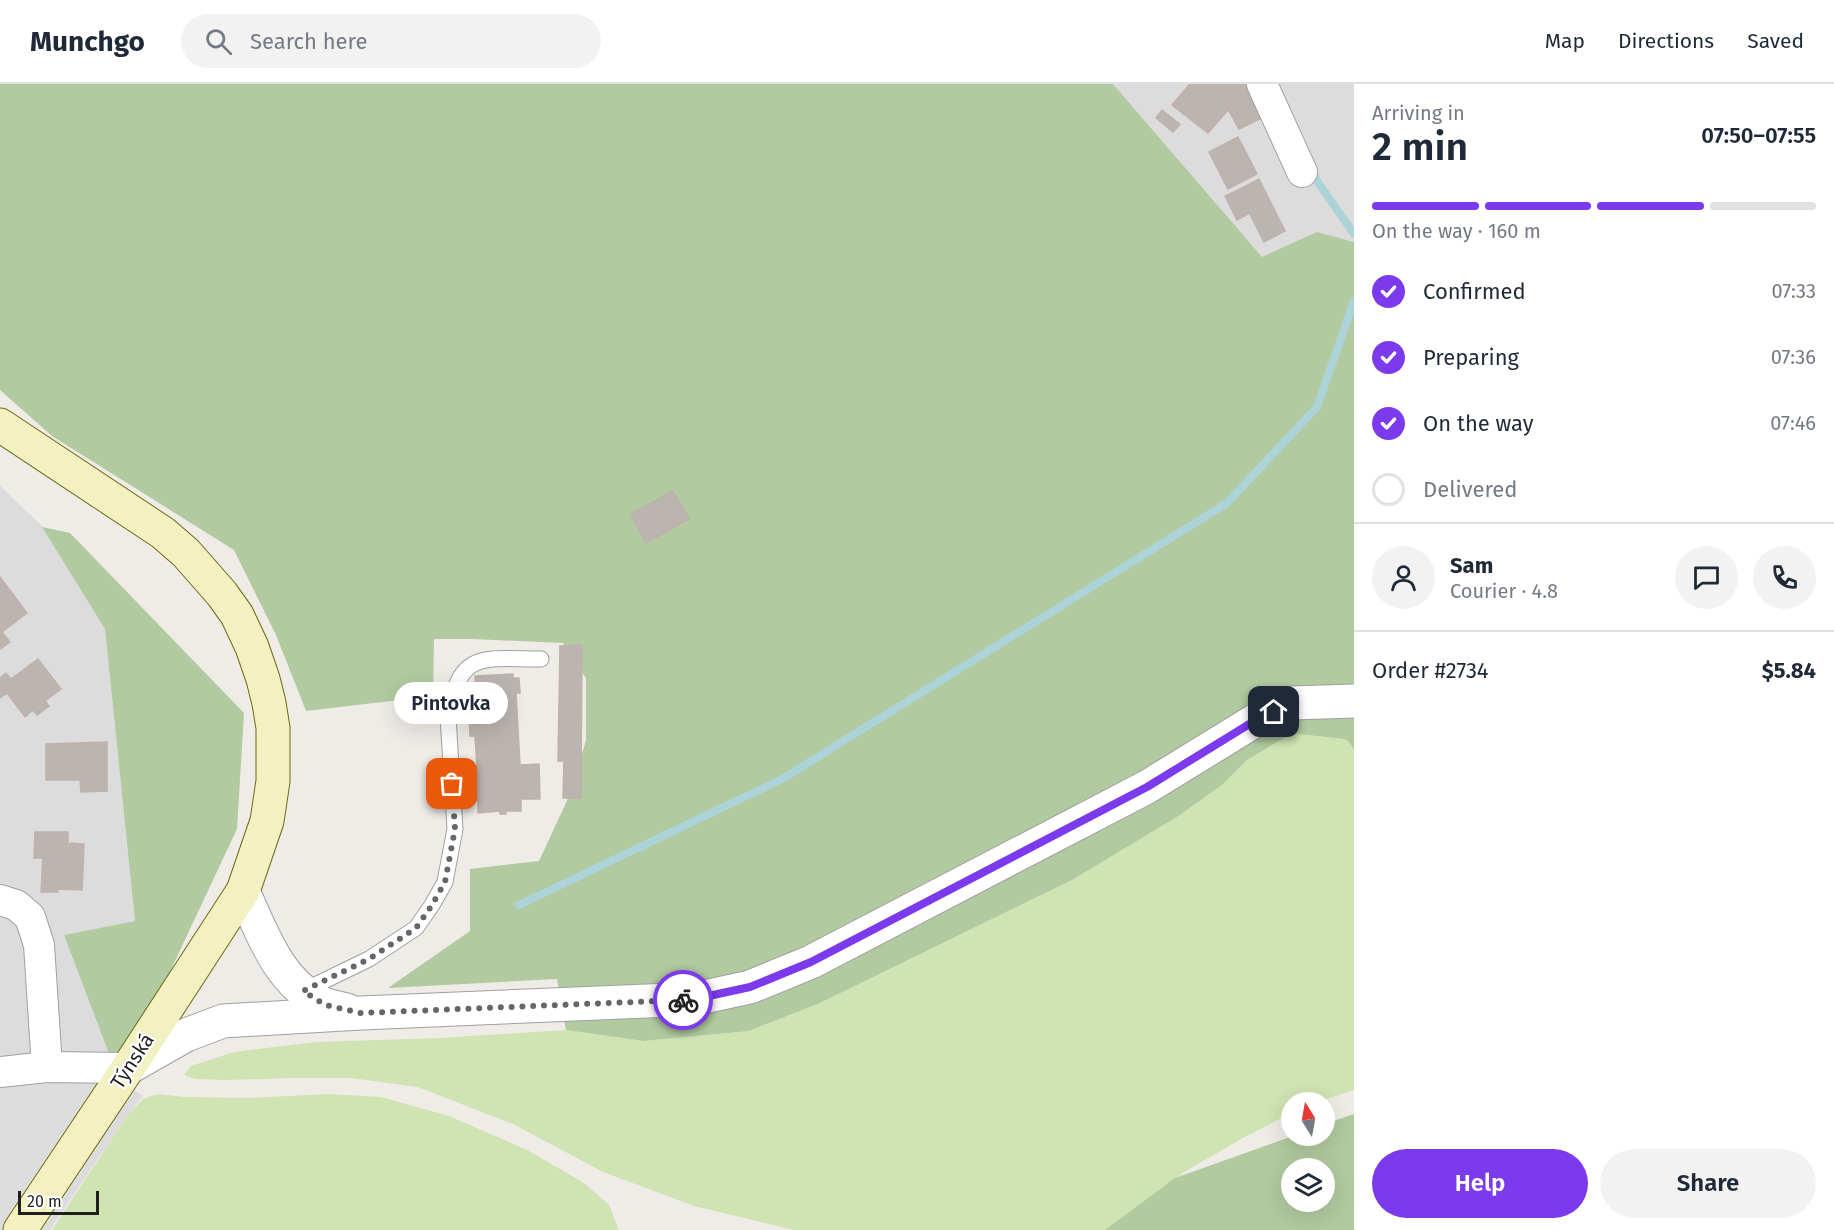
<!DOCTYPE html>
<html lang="en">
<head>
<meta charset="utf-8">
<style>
  :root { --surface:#fff; --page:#f2f2f3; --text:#1f2937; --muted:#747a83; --line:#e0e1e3; --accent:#7c3aed }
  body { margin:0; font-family:"Fira Sans",sans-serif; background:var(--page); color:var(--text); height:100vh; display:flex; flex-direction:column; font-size:22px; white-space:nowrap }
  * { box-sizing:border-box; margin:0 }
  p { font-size:20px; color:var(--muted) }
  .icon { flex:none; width:33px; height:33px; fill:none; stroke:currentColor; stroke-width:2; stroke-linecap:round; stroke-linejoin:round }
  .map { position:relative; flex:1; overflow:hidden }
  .drawer { display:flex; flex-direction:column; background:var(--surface); width:480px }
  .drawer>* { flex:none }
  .needle { width:39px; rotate:349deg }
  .fabs { position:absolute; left:1281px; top:1008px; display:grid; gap:12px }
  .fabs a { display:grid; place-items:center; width:54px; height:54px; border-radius:50%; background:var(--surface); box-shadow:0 6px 24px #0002; font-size:30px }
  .scale { position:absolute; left:18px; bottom:15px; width:81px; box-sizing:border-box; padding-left:6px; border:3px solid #1f1f1f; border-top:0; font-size:16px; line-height:21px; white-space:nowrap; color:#1f1f1f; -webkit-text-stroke:4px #fff; paint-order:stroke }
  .pin { position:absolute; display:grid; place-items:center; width:51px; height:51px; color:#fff; margin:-26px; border-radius:12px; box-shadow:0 3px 9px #0006 }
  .courier { position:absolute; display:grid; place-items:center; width:60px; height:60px; margin:-30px; border:4px solid #7c3aed; border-radius:50%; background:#fff; color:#222; box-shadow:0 2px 8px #0007 }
  .bubble { position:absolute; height:42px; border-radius:21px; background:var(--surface); box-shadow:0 6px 24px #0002; font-size:20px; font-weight:600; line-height:42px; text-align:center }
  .head em { font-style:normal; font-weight:600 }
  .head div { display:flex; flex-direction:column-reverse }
  .head { display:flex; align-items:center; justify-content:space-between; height:102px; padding:0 18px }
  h1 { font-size:39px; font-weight:600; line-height:45px }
  .bar { display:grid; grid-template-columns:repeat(4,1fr); gap:9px 6px; align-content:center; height:72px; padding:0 18px }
  .bar i { height:8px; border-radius:4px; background:var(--line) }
  .bar .on { background:var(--accent) }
  .bar p { grid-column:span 4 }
  .line { display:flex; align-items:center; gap:15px; padding:0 18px; border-top:2px solid var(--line) }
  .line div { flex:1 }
  .round { display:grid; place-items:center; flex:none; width:63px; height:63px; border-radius:32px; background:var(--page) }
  ol { padding:0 18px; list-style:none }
  li { display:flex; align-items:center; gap:18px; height:66px }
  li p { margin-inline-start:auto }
  li .icon { padding:6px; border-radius:50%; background:var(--accent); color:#fff; stroke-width:4 }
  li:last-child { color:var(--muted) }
  li i { width:33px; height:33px; border:3px solid var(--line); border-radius:50% }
  .button { display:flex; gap:12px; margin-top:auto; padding:12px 18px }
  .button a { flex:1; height:69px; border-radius:36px; background:var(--accent); color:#fff; font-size:24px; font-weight:600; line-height:69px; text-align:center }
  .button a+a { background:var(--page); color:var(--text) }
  header { display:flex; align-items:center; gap:36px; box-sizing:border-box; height:84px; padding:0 30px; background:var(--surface); border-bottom:2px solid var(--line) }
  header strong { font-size:28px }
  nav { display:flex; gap:33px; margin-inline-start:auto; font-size:21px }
  .search { width:420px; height:54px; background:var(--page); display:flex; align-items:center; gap:15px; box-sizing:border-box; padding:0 21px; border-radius:33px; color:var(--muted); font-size:22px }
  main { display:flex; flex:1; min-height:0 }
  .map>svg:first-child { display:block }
  .residential { fill:#dddcdd }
  .grass { fill:#d0e3b2 }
  .forest { fill:#b1caa0; fill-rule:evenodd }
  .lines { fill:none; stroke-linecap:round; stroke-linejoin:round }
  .stream { stroke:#acd3d8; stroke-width:8 }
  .building { fill:#bcb4b0; stroke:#bfb1ab; stroke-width:1.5 }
  .service-casing { stroke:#a0a0a0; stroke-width:17 }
  .minor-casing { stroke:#a0a0a0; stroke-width:32 }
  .tertiary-casing { stroke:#a0a0a0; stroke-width:35 }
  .secondary-casing { stroke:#6c6b11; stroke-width:35 }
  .service { stroke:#fff; stroke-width:15 }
  .minor { stroke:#fff; stroke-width:30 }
  .tertiary { stroke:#fff; stroke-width:33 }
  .secondary { stroke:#f3f0c1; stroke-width:33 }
  .done { stroke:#686665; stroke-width:6; stroke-dasharray:0 10.8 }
  .route { stroke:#7c3aed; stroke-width:8 }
  .labels { text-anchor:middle; stroke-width:4.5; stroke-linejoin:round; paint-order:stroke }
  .street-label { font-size:20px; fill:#1f1f1f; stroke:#fff }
</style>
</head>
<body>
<header>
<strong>Munchgo</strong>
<div class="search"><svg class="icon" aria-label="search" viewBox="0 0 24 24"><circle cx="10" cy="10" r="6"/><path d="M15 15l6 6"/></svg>Search here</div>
<nav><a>Map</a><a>Directions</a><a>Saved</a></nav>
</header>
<main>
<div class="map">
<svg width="1354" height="1146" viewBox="0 0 1354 1146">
  <rect width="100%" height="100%" fill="#efebe7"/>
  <!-- residential -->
  <g class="residential">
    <polygon points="1113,0 1354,0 1354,158 1317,148 1262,174"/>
    <polygon points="0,402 42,442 105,545 135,837 64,851 119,996 143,1012 129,1029 50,1146 0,1146"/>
  </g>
  <!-- grass -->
  <g class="grass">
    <polygon points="1298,650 1344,655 1348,657 1354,665 1354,1006 1317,1018 1292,1018 1291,1029 1243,1054 1186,1087 1105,1146 794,1146 694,1122 603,1088 515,1041 418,1003 351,994 292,994 226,996 196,995 184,991 191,982 234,968 316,958 441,954 566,946 644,957 749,947 820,919 1072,796 1180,731 1222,700 1247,676 1284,654"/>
    <polygon points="158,1010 184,1013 250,1014 328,1010 381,1013 449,1032 527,1066 584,1099 609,1121 619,1146 52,1146 129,1029 143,1015"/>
  </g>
  <!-- forest -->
  <g class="forest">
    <polygon points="0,0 1113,0 1262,173 1317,148 1354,158 1354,665 1348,657 1344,655 1298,650 1284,654 1247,676 1223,700 1180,731 1072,796 820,919 749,947 644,957 566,946 557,895 388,904 470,847 470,785 539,777 572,706 586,656 586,594 563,559 473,555 434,555 433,612 306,627 276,551 234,466 52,352 0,306"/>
    <polygon points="42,443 70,449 244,629 237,745 119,996 64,851 135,837 105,545"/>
    <path d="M 1354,1030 L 1354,1146 L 1105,1146 L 1175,1094 L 1293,1052 L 1324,1052 L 1325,1040 ZM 1324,1084 L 1324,1118 L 1292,1118 L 1292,1084 Z"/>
  </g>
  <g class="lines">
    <!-- stream -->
    <g class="stream">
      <polyline points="1312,85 1317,97 1354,150"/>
      <polyline points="519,821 782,695 1227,419 1317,323 1354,217"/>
    </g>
  </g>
  <!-- building -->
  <g class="building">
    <polygon points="1190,0 1207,0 1233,20 1208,49 1172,21"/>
    <polygon points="1207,0 1245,0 1247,4 1233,20"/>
    <polygon points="1247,4 1262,34 1239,45 1228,25"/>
    <polygon points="1162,26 1180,40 1173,48 1156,34"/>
    <polygon points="1238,53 1257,90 1228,105 1209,68"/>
    <polygon points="1259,95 1285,147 1264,158 1238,106"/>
    <polygon points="1238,106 1250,129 1237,136 1225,112"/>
    <polygon points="673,407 689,435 646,459 631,430"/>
    <polygon points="0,493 27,529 2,548 10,558 0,565"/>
    <polygon points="582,561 581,714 563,714 564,677 558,677 560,562"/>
    <polygon points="38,575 61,605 45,617 49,622 37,631 33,626 25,633 7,609 0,614 0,594 6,589 11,595"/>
    <polygon points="513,590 513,594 519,594 520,609 516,609 520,681 539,680 540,715 521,715 521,727 506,727 506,730 500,730 500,727 478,729 478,717 462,718 460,684 477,683 475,652 470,652 469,617 474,617 474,610 476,610 475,592"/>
    <polygon points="107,658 107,707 81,708 80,696 46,696 46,660"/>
    <polygon points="35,748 68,748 68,759 84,760 82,806 57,805 58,808 41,808 43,774 34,774"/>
  </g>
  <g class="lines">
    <!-- service casing -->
    <g class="service-casing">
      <path id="service" d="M 303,907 L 369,875 L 416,844 L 432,821 L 445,798 L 455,745 L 448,633 C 459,565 483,575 541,575"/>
    </g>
    <!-- minor casing -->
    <g class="minor-casing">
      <g id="minor">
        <polyline points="1262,0 1302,88"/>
        <polyline points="0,816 16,821 30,833 39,861 47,983"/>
        <polyline points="0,988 47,983 128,984"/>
      </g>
    </g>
    <!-- tertiary casing -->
    <g class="tertiary-casing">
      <g id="tertiary">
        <path d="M 243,807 C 262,849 279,900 324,920 C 331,923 340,924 347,926"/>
        <polyline points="128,984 186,951 223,937 361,929 695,915 750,903 811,878 1147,703 1256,636 1292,619 1354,617"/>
      </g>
    </g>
    <!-- secondary casing -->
    <g class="secondary-casing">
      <polyline id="secondary" points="0,341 163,449 186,469 222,510 237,531 252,563 263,595 269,619 273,644 273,697 267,737 243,807 128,984 20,1146"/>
    </g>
    <!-- service -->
    <use href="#service" class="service"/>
    <!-- minor -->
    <use href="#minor" class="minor"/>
    <!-- tertiary -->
    <use href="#tertiary" class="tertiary"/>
    <!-- secondary -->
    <use href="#secondary" class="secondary"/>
  </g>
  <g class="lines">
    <!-- done -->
    <polyline class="done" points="452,700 455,745 445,798 432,821 416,844 369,875 303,907 325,921 361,929 683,916"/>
    <!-- route -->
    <polyline class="route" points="683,916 695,915 750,903 811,878 1147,703 1256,636 1274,628"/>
  </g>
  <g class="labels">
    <!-- street labels -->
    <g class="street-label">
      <text transform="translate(132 977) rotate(-57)" y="7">Týnská</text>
    </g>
  </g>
</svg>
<div class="fabs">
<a><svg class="needle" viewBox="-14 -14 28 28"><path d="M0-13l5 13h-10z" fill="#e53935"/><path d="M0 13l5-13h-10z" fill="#747a83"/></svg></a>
<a><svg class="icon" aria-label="layers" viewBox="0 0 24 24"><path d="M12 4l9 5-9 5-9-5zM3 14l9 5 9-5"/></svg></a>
</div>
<div class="scale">20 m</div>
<div class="pin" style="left:452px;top:700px;background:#ea580c"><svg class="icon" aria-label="bag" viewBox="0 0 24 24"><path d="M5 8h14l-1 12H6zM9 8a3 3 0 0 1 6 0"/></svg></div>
<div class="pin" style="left:1274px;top:628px;background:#1f2937"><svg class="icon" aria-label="home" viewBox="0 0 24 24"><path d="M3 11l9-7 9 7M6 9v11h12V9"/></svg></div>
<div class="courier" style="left:683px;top:916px"><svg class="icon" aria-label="bike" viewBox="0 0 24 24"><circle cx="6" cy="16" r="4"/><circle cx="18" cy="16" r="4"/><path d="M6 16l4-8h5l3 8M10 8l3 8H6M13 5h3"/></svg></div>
<div class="bubble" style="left:394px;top:598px;width:114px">Pintovka</div>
</div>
<section class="drawer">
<div class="head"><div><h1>2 min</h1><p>Arriving in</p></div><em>07:50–07:55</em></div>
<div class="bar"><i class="on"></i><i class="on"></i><i class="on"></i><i></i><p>On the way · 160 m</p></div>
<ol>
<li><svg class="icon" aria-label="check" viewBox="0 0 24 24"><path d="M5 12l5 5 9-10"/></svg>Confirmed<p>07:33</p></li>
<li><svg class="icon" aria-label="check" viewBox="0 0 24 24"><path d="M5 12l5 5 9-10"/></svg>Preparing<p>07:36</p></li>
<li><svg class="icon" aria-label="check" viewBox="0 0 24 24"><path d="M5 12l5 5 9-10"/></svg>On the way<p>07:46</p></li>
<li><i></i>Delivered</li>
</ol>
<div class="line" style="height:108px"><a class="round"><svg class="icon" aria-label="person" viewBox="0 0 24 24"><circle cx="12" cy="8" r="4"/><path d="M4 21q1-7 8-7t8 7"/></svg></a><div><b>Sam</b><p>Courier · 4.8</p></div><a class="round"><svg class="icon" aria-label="chat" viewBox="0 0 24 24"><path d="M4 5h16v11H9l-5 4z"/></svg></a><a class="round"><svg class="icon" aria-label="phone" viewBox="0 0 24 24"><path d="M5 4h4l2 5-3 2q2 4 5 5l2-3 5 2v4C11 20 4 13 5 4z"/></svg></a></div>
<div class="line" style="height:78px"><div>Order #2734</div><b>$5.84</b></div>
<div class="button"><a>Help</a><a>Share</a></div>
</section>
</main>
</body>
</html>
